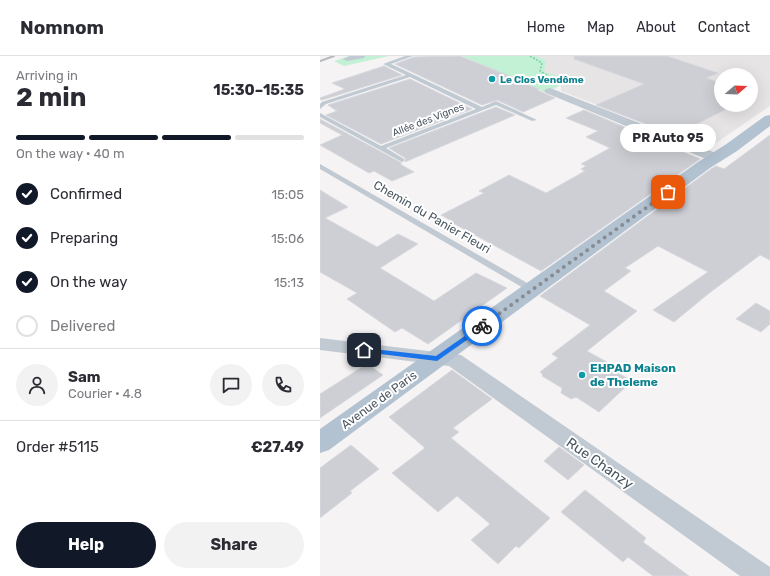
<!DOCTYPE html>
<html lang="en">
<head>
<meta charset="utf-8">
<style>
  :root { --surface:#fff; --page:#f2f2f3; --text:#2b2b33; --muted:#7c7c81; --line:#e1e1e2; --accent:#111827 }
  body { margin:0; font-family:Rubik,sans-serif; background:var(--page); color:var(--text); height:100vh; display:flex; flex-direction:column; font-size:15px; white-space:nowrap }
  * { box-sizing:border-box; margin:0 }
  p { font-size:13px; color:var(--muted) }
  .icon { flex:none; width:22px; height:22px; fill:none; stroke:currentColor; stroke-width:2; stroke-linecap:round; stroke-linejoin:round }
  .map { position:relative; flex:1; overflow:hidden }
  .sheet { display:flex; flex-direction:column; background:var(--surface); width:320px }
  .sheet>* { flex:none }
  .needle { width:26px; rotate:71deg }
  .controls { position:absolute; left:394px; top:12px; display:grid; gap:8px }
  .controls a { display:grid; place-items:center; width:44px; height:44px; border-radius:50%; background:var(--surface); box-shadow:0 4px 16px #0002; font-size:20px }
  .pin { position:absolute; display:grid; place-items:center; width:34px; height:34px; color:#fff; margin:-17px; border-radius:8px; box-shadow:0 2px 6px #0006 }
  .courier { position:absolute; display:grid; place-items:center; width:40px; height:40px; margin:-20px; border:3px solid #1a73e8; border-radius:50%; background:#fff; color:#222; box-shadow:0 1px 5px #0007 }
  .bubble { position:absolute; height:28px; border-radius:14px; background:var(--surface); box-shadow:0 4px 16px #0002; font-size:13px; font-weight:700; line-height:28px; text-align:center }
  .overview em { font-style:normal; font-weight:700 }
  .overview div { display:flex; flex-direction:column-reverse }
  .overview { display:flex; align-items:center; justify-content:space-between; height:68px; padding:0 16px }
  h1 { font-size:26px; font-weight:700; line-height:30px }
  .bar { display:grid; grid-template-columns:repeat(4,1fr); gap:6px 4px; align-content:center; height:48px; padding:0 16px }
  .bar i { height:5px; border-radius:3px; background:var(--line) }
  .bar .selected { background:var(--accent) }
  .bar p { grid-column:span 4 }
  .line { display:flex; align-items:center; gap:10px; padding:0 16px; border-top:1px solid var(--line) }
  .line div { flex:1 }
  .round { display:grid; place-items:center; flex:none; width:42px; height:42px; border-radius:21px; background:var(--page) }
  ol { padding:0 16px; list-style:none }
  li { display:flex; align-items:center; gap:12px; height:44px }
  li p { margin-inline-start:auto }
  li .icon { padding:4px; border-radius:50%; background:var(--accent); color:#fff; stroke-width:4 }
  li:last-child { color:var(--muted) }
  li i { width:22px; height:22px; border:2px solid var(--line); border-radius:50% }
  .button { display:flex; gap:8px; margin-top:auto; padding:8px 16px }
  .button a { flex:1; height:46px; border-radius:24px; background:var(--accent); color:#fff; font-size:16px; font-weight:700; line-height:46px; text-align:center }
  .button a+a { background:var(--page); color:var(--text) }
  header { display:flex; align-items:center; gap:24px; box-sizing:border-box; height:56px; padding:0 20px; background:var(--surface); border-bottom:1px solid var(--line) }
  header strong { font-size:19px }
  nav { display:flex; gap:22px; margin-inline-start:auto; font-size:14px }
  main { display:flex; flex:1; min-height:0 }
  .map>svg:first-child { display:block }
  .education { fill:#e6e4e5; fill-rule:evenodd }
  .green { fill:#c3f1d5 }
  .building { fill:#cdcfd5; stroke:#d7d9de }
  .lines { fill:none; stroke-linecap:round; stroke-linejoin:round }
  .path { stroke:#7ad0a6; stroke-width:1.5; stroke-dasharray:2 1.5; stroke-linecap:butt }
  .service { fill:#c1cad2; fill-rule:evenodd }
  .pedestrian { fill:#c1cad2; fill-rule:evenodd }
  .minor { fill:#c1cad2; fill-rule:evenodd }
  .primary { fill:#b3c2d1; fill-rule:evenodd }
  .rail { stroke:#b5b8bd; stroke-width:2 }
  .route { fill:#1a73e8 }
  .done { stroke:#868d94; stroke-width:4; stroke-dasharray:0 7.2 }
  .culture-dot { fill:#0f9aa8; stroke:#fff; stroke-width:1.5 }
  .labels { text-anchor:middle; stroke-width:4; stroke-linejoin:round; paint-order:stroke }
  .far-culture-label { font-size:10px; font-weight:bold; fill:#0d838f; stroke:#fff; text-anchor:start }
  .far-street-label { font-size:10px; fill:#4a5661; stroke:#fff }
  .street-label { font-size:12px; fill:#4a5661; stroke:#fff }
  .culture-label { font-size:12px; font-weight:bold; fill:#0d838f; stroke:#fff; text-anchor:start }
  .near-street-label { font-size:14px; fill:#4a5661; stroke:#fff }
</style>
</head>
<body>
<header>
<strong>Nomnom</strong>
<nav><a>Home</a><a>Map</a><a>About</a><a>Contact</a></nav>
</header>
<main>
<section class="sheet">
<div class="overview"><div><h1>2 min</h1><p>Arriving in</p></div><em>15:30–15:35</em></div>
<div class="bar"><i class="selected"></i><i class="selected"></i><i class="selected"></i><i></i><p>On the way · 40 m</p></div>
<ol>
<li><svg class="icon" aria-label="check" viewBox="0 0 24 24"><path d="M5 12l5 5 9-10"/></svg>Confirmed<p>15:05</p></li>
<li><svg class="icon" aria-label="check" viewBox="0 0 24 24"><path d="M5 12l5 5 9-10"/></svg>Preparing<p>15:06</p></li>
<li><svg class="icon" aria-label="check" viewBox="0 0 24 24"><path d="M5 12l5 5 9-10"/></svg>On the way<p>15:13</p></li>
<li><i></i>Delivered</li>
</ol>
<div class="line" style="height:72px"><a class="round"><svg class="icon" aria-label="person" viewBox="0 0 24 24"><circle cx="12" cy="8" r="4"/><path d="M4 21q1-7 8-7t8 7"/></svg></a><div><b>Sam</b><p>Courier · 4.8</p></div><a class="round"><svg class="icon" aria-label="chat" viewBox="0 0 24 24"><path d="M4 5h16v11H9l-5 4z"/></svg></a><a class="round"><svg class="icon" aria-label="phone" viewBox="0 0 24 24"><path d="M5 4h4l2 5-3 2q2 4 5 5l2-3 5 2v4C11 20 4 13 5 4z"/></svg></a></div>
<div class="line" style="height:52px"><div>Order #5115</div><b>€27.49</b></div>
<div class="button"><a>Help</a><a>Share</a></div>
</section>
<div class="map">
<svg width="450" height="520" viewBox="0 0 450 520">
  <rect width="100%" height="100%" fill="#f5f3f3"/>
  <!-- education -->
  <path class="education" d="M 215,0 L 450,0 L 450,50 L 393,89 L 381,89 L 241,35 L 241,29 L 250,25 L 224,16 ZM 401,19 L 431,19 L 431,49 L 401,49 Z"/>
  <!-- green -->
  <g class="green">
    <polygon points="29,0 69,0 24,10 14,5"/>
    <polygon points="142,0 215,0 226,4 224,16 238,20 239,30 226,37"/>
  </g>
  <!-- building -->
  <g class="building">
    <polygon points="140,0 195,22 193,23 219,33 217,34 235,42 203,56 177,44 162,49 75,8 94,1"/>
    <polygon points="254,0 347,0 398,17 386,22 401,27 401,49 414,49 355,79 276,49 324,28 254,3"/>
    <polygon points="64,10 82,19 2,44 0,43 0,42 25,33 12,27"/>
    <polygon points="90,23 152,53 61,88 6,59 17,55 8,49"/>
    <polygon points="176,51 195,59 85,106 85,102 69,92"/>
    <polygon points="264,54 380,103 221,215 131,166 132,165 121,159 164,137 159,135 189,119 226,137 265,115 261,113 266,110 261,108 290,92 266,81 278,75 246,62"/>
    <polygon points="0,63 82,107 80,108 94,116 72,125 54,115 49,117 0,89 22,79 0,67"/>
    <polygon points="450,79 450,204 440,199 388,238 354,266 333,254 388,216 338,190 305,212 311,215 284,235 317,255 267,295 294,310 291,313 312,325 279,356 256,341 251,343 241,337 242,332 222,320 223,319 220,316 238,302 232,298 270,269 220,240 391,113 396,110 404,113"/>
    <polygon points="0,134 28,151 5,162 57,191 78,178 98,188 60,212 114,245 156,217 187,232 108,288 82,272 75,276 27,243 37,237 0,216"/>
    <polygon points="436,247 450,255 450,268 441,276 416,263"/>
    <polygon points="47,308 63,319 0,362 0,338"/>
    <polygon points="132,314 172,343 133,372 139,376 131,382 230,462 199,492 196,490 178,508 151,484 170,468 137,440 118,456 72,417 105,392 69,361"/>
    <polygon points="31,389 59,413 30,435 32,437 0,462 0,412"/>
    <polygon points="239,391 264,409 248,424 224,405"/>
    <polygon points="265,434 326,482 323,486 369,520 333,520 308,501 303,506 241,456"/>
  </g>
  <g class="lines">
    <!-- path -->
    <polyline class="path" points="210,0 222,7 220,15 227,19"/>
    <!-- service -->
    <g class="service">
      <polygon points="85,0 93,0 71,8 162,51 176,45 217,64 212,65 176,49 66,92 84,103 84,105 82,106 0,61 0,57 2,58 61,90 156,53 90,21 6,48 0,53 0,48 2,46 86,19 63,8"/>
      <polygon points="0,108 216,232 217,234 213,237 210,236 0,113"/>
    </g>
    <!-- pedestrian -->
    <polygon class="pedestrian" points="45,0 44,2 27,5 23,3 30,0"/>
    <!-- minor -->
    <g class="minor">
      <polygon points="230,32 401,99 403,102 401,105 391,105 226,37 224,35 226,33"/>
      <polygon points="0,282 141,299 450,511 450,520 420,520 129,310 0,294"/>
    </g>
    <!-- primary -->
    <polygon class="primary" points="450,59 450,70 417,95 390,112 9,394 0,397 0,373 378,106 405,89 445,60"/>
    <!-- rail -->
    <polyline class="rail" points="0,5 14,0"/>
  </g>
  <!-- route -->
  <polygon class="route" points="162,268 164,269 164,272 117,305 44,296 41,294 44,292 116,300"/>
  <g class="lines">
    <!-- done -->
    <polyline class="done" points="162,270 348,136"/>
  </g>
  <!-- markers -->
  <g class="culture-dot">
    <circle cx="172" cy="23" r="4"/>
    <circle cx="262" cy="319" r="4"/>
  </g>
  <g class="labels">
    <!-- far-culture labels -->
    <g class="far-culture-label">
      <text x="180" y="27">Le Clos Vendôme</text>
    </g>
    <!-- far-street labels -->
    <g class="far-street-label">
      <text transform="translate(108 63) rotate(-21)" y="4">Allée des Vignes</text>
    </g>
    <!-- street labels -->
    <g class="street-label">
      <text transform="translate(112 161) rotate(30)" y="4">Chemin du Panier Fleuri</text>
      <text transform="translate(59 344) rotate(-36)" y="4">Avenue de Paris</text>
    </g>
    <!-- culture labels -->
    <g class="culture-label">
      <text x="270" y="316">EHPAD Maison<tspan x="270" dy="14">de Theleme</tspan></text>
    </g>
    <!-- near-street labels -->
    <g class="near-street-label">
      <text transform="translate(280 407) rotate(35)" y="5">Rue Chanzy</text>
    </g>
  </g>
</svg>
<div class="controls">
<a><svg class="needle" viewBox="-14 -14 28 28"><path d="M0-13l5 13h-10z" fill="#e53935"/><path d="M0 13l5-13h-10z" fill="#7c7c81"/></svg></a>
</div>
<div class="pin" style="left:348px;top:136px;background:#ea580c"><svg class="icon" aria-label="bag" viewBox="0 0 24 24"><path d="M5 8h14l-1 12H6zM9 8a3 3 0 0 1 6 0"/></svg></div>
<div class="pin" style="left:44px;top:294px;background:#1f2937"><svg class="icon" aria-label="home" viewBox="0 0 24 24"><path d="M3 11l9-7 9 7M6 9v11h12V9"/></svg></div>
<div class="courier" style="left:162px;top:270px"><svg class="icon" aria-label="bike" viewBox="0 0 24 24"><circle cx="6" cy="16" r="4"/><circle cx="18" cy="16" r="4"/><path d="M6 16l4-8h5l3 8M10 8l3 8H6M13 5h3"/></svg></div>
<div class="bubble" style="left:300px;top:68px;width:96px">PR Auto 95</div>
</div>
</main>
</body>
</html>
